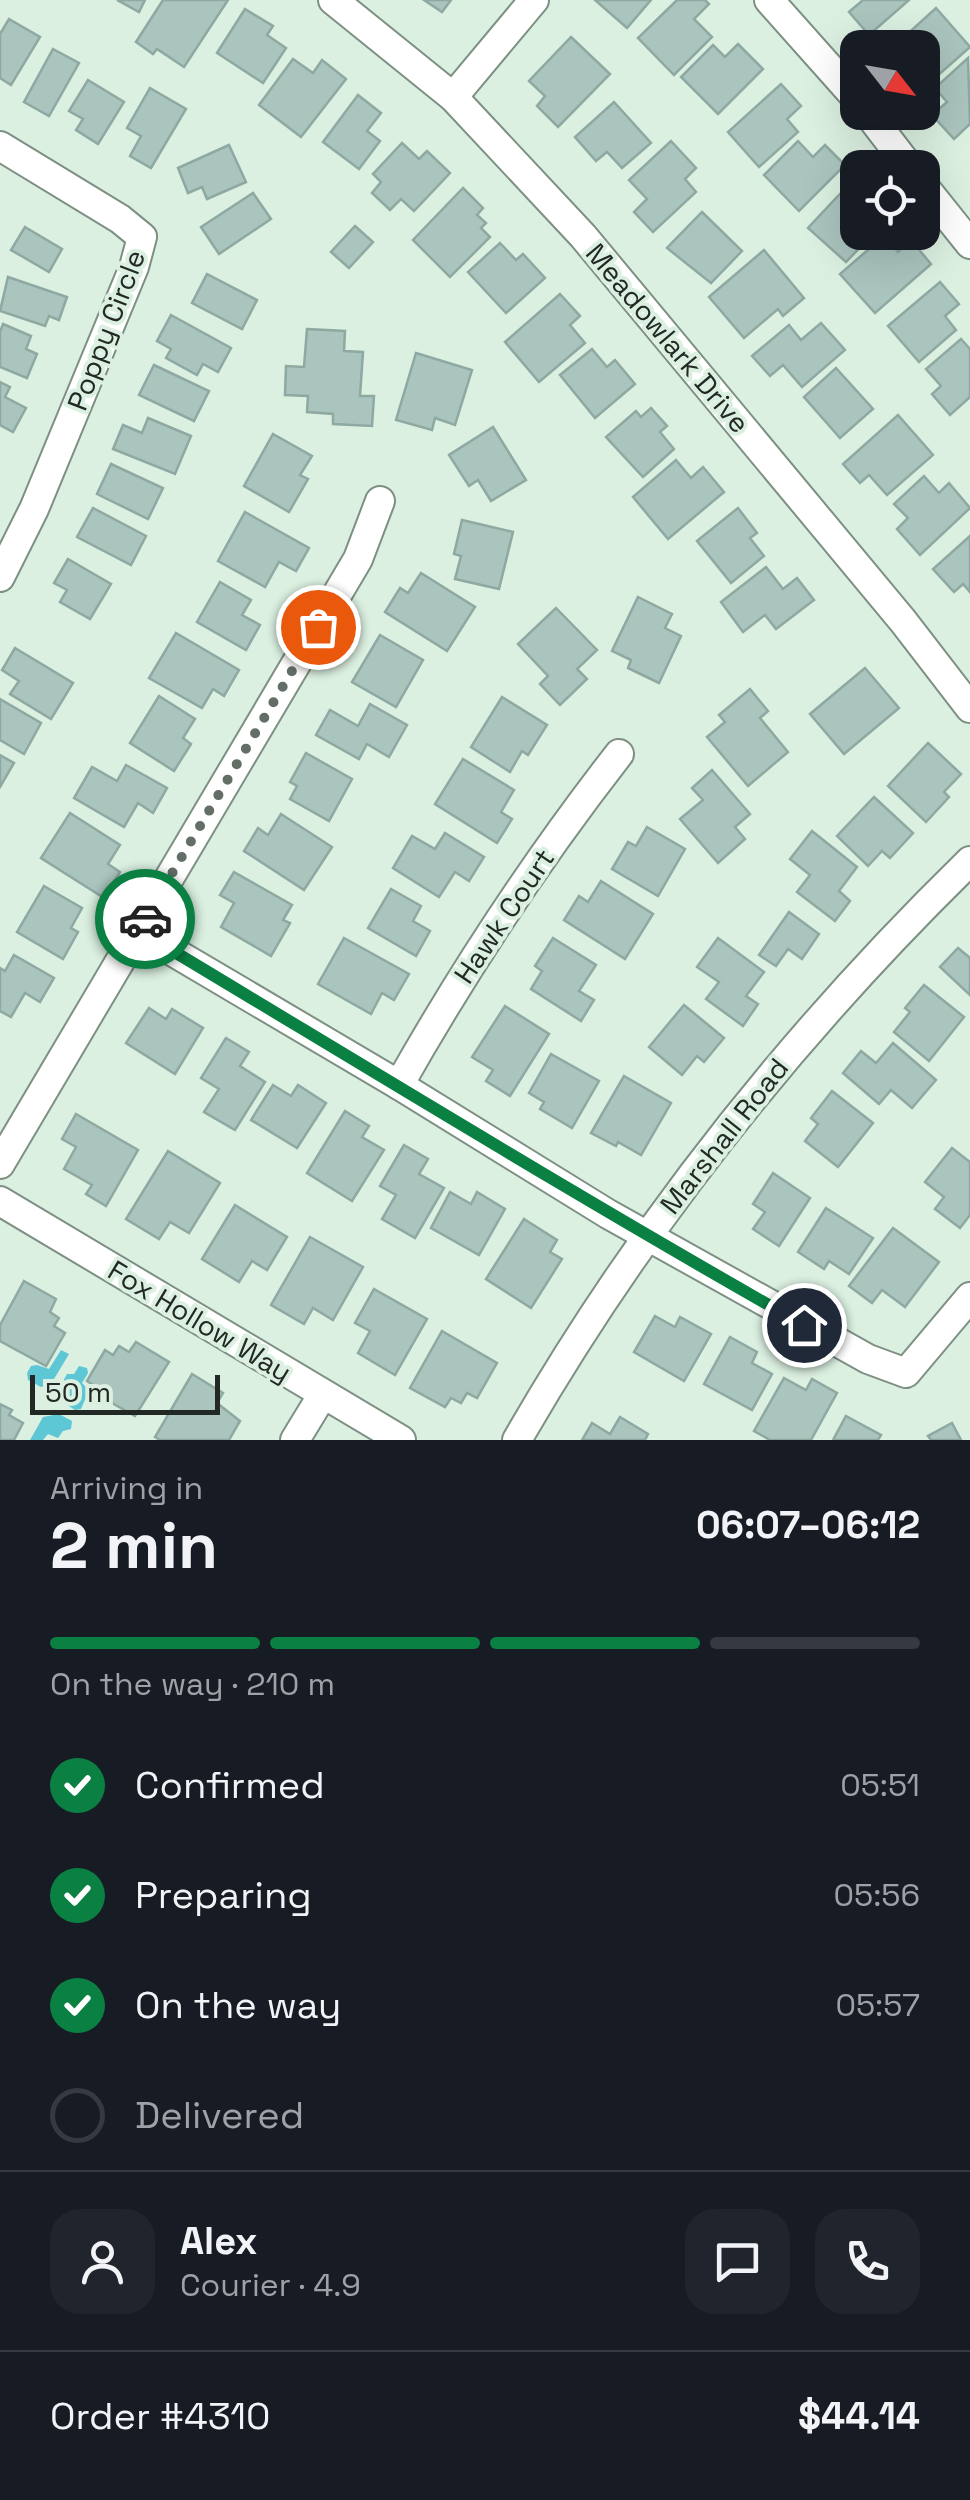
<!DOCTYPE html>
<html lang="en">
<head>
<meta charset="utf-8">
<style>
  :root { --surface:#171b24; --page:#20242c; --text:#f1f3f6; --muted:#9ea1a6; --line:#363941; --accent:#0b8043 }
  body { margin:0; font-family:"Space Grotesk",sans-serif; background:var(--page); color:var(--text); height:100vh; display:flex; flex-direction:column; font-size:38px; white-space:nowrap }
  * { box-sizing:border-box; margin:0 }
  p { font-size:32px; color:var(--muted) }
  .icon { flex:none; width:55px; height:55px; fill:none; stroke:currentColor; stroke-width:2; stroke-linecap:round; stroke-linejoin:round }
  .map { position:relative; height:1440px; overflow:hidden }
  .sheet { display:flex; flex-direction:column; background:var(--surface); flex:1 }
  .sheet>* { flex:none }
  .needle { width:65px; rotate:121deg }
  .tools { position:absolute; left:840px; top:30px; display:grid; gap:20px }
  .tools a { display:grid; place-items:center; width:100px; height:100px; border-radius:20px; background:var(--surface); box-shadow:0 10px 40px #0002; font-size:50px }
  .scale { position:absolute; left:30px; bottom:25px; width:190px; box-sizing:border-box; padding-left:10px; border:5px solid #222924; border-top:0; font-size:28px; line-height:35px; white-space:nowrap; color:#222924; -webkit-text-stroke:8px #dbf0e1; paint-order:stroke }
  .pin { position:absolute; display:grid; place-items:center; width:85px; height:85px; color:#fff; margin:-42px; border:5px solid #fff; border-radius:50%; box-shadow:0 2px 10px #0007 }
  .courier { position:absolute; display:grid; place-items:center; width:100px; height:100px; margin:-50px; border:8px solid #0b8043; border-radius:50%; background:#fff; color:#222; box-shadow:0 2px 12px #0007 }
  .overview em { font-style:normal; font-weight:600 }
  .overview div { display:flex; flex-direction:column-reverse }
  .overview { display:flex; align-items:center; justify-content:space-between; height:170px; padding:0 50px }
  h1 { font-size:65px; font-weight:600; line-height:75px }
  .bar { display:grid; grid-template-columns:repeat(4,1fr); gap:15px 10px; align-content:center; height:120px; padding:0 50px }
  .bar i { height:12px; border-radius:8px; background:var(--line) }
  .bar .selected { background:var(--accent) }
  .bar p { grid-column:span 4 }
  .line { display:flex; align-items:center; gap:25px; padding:0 50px; border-top:2px solid var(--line) }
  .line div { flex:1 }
  .round { display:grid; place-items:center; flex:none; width:105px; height:105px; border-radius:30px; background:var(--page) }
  ol { padding:0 50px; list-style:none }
  li { display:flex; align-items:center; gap:30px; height:110px }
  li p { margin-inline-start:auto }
  li .icon { padding:10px; border-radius:50%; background:var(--accent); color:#fff; stroke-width:4 }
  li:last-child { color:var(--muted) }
  li i { width:55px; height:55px; border:5px solid var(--line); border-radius:50% }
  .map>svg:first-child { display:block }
  .water { fill:#5dc7d5 }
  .building { fill:#aac4be; stroke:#8ea8a2; stroke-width:2.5 }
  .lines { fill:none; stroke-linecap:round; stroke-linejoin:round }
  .minor-casing { stroke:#7d9083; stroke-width:32 }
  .minor { stroke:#fff; stroke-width:28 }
  .done { stroke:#636f66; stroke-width:10; stroke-dasharray:0 18 }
  .route { stroke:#0b8043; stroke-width:12 }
  .labels { text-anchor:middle; stroke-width:8; stroke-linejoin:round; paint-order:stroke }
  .street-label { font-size:28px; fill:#222924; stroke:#dbf0e1 }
</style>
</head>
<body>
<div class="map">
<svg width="970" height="1440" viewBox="0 0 970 1440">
  <rect width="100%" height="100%" fill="#dbf0e1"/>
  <!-- water -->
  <g class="water">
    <polygon points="61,1350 69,1354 51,1384 41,1387 28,1380 27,1373 31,1366 37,1365 49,1369"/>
    <polygon points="79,1366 87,1368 88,1373 82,1383 89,1390 81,1409 75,1410 58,1399 57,1392 67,1374 74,1374"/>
    <polygon points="59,1414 72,1421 71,1429 63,1431 58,1438 48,1434 43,1440 30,1440 43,1417"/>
  </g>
  <!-- building -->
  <g class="building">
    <polygon points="117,0 145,0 139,12"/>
    <polygon points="163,0 228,0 184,67 157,49 153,54 136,42"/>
    <polygon points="424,0 451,0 442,12"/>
    <polygon points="595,0 651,0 627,28"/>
    <polygon points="677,0 705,0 709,4 694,19 712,37 674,75 638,38"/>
    <polygon points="863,0 909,0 869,35 849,12"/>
    <polygon points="936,8 970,47 926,86 922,83 922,48 892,48"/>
    <polygon points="245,9 273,26 267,35 286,48 263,83 217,53"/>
    <polygon points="9,19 40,37 11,85 0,78 0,34"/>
    <polygon points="571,37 610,74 558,127 537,106 545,96 529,81"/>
    <polygon points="738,44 763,69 718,114 681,77 713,45 725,57"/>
    <polygon points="53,49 79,63 49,116 24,102"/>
    <polygon points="968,58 970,124 954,139 932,115 947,102 935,88"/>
    <polygon points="293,59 313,73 322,60 346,79 301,137 259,105"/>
    <polygon points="88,80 124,102 98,144 76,130 83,119 69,111"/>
    <polygon points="781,84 801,106 787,119 798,132 759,167 728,132"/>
    <polygon points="150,88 186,109 151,168 130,156 141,136 127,128"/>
    <polygon points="358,95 381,113 367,131 380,141 359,169 323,142"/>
    <polygon points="614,102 651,143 622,168 607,152 596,161 575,137"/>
    <polygon points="671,141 696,168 685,179 696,192 653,232 634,212 647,199 629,180"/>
    <polygon points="798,141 813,157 825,145 845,165 799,211 764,175"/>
    <polygon points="402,143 419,159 427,151 450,173 414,211 401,199 390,210 372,193 381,182 373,174"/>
    <polygon points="229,145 246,182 207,199 202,187 188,193 178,168"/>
    <polygon points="853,180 858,185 858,232 874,233 846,262 808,228"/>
    <polygon points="463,188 483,208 477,215 486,223 481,228 490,237 450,277 413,240"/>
    <polygon points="253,193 271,219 219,254 201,227"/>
    <polygon points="702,212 742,251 711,283 667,248"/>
    <polygon points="355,226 373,242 349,268 331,252"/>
    <polygon points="25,227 62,249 49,272 11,250"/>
    <polygon points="884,236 898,252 911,240 931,264 875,313 840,274"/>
    <polygon points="500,243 516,260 523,254 545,278 506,313 468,272"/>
    <polygon points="764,250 804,298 783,316 778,309 744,338 709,297"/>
    <polygon points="207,274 257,300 242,329 192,303"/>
    <polygon points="8,277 67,297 59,320 49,316 45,326 0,311"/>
    <polygon points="940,282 959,304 945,316 956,330 919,362 888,326"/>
    <polygon points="560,294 580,316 570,325 585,343 539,382 505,342"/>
    <polygon points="171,315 231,348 218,372 203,364 197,375 166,358 171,349 157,341"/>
    <polygon points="821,323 845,350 802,387 783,365 770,376 752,356 789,325 801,340"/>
    <polygon points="3,324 31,336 26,349 37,354 27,378 0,367 0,332"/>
    <polygon points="307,329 345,331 344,351 363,352 360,396 374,396 372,426 333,424 333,414 307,412 308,396 285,395 286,366 304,367"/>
    <polygon points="961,339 970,349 970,397 950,415 932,394 941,386 926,369"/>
    <polygon points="592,349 607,367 615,360 635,384 595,418 560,375"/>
    <polygon points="416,353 472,370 455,425 435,418 432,430 396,420"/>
    <polygon points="154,365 209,391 194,421 139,395"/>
    <polygon points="836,368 873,409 840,438 804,397"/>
    <polygon points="0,382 10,387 5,397 26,408 13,432 0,425"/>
    <polygon points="651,408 667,426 660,432 674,449 643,477 606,437 636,411 641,417"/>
    <polygon points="898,415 933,455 887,495 869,475 860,483 843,464"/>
    <polygon points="148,418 191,436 175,474 113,449 123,425 142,433"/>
    <polygon points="493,427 526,480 491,501 478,480 469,486 449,455"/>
    <polygon points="273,434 312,456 300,475 308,479 289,512 244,486"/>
    <polygon points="676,460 691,478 703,467 724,492 668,539 633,497"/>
    <polygon points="111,464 163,488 148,519 97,494"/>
    <polygon points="924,476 939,493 949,483 970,508 920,555 897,529 908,518 894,504"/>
    <polygon points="93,508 146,536 131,565 77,537"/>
    <polygon points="738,508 757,533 750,538 764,556 731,583 697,541"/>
    <polygon points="245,512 309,548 296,571 279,562 265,587 218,561"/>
    <polygon points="462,520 513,532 499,589 455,579 461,556 454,554"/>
    <polygon points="970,536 970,592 963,584 954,592 933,569"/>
    <polygon points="68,559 111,584 90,619 60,602 67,590 54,583"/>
    <polygon points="766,567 783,589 797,578 814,600 776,629 765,615 743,632 721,602"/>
    <polygon points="421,573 475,607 447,651 385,612 400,588 408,593"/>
    <polygon points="220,582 251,600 242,615 260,625 246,650 197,622"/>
    <polygon points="638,597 672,614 665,628 681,636 659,683 628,668 631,660 612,651"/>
    <polygon points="556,608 597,650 577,669 587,679 560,705 540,684 548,676 518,644"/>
    <polygon points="176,633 239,670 224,696 213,689 202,708 149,678"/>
    <polygon points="380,635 423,660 396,707 352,682"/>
    <polygon points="15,648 73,683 51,719 10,694 19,681 2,670"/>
    <polygon points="865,668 899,708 844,754 810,714"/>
    <polygon points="750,689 768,711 760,718 788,752 748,786 707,737 725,722 719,715"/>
    <polygon points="159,696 195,719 183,738 191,744 174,771 130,743"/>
    <polygon points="502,697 547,725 528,755 522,751 510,772 471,747"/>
    <polygon points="0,699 41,723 24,754 0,740"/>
    <polygon points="370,704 407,725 389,757 367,744 359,759 316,735 330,710 358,726"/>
    <polygon points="928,743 961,774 944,792 949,797 926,822 888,786"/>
    <polygon points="306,753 352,779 329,821 290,799 297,786 290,782"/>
    <polygon points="0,755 14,763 0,787"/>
    <polygon points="463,759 514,790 501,812 512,819 497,843 435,804"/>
    <polygon points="126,765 167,788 153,813 138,803 124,827 74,798 92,767 117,781"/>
    <polygon points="712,770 750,814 735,827 745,839 718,863 680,819 703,800 692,788"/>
    <polygon points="874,797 913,833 890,858 882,851 868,866 837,836"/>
    <polygon points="70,813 120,845 108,864 120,872 104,898 41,858"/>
    <polygon points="281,814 332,847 304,890 244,851 258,828 268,835"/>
    <polygon points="647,827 685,849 658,896 612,869 628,842 636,846"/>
    <polygon points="812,831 857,867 839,891 850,901 835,921 797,892 810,875 790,859"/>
    <polygon points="445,833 484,857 469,881 455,872 439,897 393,868 412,836 435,849"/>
    <polygon points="234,872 292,905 283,920 290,923 271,956 221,927 234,903 220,895"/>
    <polygon points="601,881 653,914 625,959 564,920 579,896 588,902"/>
    <polygon points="44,886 82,908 71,928 78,932 63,959 17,932"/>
    <polygon points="391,889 421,906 413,921 430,931 416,956 368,928"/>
    <polygon points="789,912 819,934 802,959 788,949 776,966 759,955"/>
    <polygon points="344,938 409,974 394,1000 382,993 371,1014 318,984"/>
    <polygon points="553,938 596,965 579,991 594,1000 581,1021 531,989 542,971 535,966"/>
    <polygon points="718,938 764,972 746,996 758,1004 743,1026 706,999 719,982 697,967"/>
    <polygon points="958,948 970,958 970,995 940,967"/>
    <polygon points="14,955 54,978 40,1002 25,993 11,1017 0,1011 0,968 5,971"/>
    <polygon points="924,985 964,1017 929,1061 894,1032 910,1012 905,1008"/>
    <polygon points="684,1005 724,1038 704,1062 697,1056 682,1075 649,1047"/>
    <polygon points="505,1006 549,1034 510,1096 486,1081 493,1070 472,1057"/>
    <polygon points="149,1008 166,1019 172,1009 203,1028 175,1074 126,1043"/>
    <polygon points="226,1038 249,1052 240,1066 265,1082 235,1130 204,1112 219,1089 201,1078"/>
    <polygon points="893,1043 936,1080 912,1108 891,1090 879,1104 843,1073 861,1051 876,1063"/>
    <polygon points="551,1054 599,1081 572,1128 540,1109 544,1102 529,1093"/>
    <polygon points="624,1076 671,1103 641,1155 618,1142 616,1146 591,1133"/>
    <polygon points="273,1085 291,1096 298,1085 326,1103 297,1148 251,1120"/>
    <polygon points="832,1091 873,1123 838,1167 805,1141 818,1124 811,1118"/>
    <polygon points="345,1111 369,1126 362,1137 384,1150 352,1201 307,1173"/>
    <polygon points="76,1114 138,1150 106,1206 86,1194 92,1185 64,1169 76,1147 62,1139"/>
    <polygon points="404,1145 428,1159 419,1174 444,1188 415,1238 382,1219 396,1195 380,1186"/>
    <polygon points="952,1148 970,1162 970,1215 960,1228 935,1209 944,1197 925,1182"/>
    <polygon points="168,1151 220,1183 189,1233 170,1222 159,1239 126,1219"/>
    <polygon points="773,1173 810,1198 779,1246 753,1229 765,1212 753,1204"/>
    <polygon points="450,1192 471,1204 477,1192 505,1209 479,1255 431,1228"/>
    <polygon points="235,1205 287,1237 267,1270 252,1261 239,1282 202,1259"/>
    <polygon points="826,1208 873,1238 849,1274 829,1261 824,1269 798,1252"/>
    <polygon points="524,1219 557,1240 550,1252 562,1259 531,1308 486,1279"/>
    <polygon points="893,1228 939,1262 905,1307 882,1290 872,1303 849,1286"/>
    <polygon points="310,1237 363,1267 333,1320 313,1308 304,1324 271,1305"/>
    <polygon points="24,1281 56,1299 50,1312 59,1318 54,1326 65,1333 46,1366 0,1341 0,1325"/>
    <polygon points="374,1289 427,1319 395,1375 358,1353 370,1331 355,1323"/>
    <polygon points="655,1316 675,1327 680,1317 711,1334 684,1381 634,1352"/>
    <polygon points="442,1331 497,1363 477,1398 467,1393 461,1403 451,1398 445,1407 410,1388"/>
    <polygon points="730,1337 757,1352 752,1363 772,1374 752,1410 704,1384"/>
    <polygon points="136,1342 169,1362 135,1416 98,1395 100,1390 87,1381 105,1350 113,1355 119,1346 129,1352"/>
    <polygon points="192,1374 223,1393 217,1403 240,1421 229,1440 160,1440 155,1437"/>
    <polygon points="784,1378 806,1390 812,1379 837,1393 811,1440 770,1440 754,1431"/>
    <polygon points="0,1404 12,1410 9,1415 23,1423 14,1440 0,1440"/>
    <polygon points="846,1416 881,1435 878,1440 833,1440"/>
    <polygon points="620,1417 648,1434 645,1440 582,1440 592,1423 610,1434"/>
    <polygon points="952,1423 961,1440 931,1440 928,1436"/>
  </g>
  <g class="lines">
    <!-- minor casing -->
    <g class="minor-casing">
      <g id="minor">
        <polyline points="333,0 453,97 583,236 903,621 970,708"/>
        <polyline points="769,0 858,100"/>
        <polyline points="453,97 534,0"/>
        <polyline points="867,112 910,168"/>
        <polyline points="0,146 120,219 142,237 134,267 34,509 0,577"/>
        <polyline points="922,184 970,244"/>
        <polyline points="138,931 399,1085 608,1214 868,1359 906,1373 970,1297"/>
        <path d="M 399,1085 C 464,970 538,858 619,754"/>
        <polyline points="0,1164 358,559 380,501"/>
        <polyline points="0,1201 401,1440"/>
        <polyline points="295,1440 323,1394"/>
        <path d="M 517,1440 C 640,1226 793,1034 970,861"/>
      </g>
    </g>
    <!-- minor -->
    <use href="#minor" class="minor"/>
  </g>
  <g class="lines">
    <!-- done -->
    <polyline class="done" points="145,919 318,627"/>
    <!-- route -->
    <path class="route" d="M 145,919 L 138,930 C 360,1063 579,1198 804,1325"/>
  </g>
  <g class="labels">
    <!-- street labels -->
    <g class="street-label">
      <text transform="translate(106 330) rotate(-69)" y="10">Poppy Circle</text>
      <text transform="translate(668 338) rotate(50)" y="10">Meadowlark Drive</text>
      <text transform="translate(504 916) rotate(-56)" y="10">Hawk Court</text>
      <text transform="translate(724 1136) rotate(-52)" y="10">Marshall Road</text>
      <text transform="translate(200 1321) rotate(31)" y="10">Fox Hollow Way</text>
    </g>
  </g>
</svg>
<div class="tools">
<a><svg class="needle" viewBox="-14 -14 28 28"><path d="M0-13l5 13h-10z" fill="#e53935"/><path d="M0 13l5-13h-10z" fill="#9ea1a6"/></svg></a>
<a><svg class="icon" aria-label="locate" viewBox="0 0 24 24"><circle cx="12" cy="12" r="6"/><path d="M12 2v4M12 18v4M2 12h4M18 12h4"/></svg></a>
</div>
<div class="scale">50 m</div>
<div class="pin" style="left:318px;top:627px;background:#ea580c"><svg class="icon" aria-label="bag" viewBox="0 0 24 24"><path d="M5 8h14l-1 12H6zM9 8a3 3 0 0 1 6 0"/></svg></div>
<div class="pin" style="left:804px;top:1325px;background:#1f2937"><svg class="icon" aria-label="home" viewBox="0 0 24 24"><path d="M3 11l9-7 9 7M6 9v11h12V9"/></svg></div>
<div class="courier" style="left:145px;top:919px"><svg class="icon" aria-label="car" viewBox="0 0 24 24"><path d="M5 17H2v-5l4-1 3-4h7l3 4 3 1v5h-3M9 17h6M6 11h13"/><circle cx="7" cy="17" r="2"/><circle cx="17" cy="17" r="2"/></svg></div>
</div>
<section class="sheet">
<div class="overview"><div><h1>2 min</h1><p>Arriving in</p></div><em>06:07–06:12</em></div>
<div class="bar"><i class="selected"></i><i class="selected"></i><i class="selected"></i><i></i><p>On the way · 210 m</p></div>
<ol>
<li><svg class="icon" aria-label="check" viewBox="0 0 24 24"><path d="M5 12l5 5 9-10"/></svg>Confirmed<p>05:51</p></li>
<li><svg class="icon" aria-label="check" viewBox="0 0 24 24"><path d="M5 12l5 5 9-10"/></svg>Preparing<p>05:56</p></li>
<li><svg class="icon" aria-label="check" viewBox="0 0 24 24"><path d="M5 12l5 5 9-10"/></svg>On the way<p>05:57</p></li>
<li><i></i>Delivered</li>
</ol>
<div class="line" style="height:180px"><a class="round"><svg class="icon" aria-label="person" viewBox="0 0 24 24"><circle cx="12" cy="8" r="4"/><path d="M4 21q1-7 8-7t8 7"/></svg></a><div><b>Alex</b><p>Courier · 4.9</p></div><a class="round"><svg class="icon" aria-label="chat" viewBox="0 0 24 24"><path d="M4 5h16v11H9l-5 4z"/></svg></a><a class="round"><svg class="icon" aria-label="phone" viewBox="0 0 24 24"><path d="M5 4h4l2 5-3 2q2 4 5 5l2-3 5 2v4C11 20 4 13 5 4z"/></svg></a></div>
<div class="line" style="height:130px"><div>Order #4310</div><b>$44.14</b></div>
</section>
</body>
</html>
